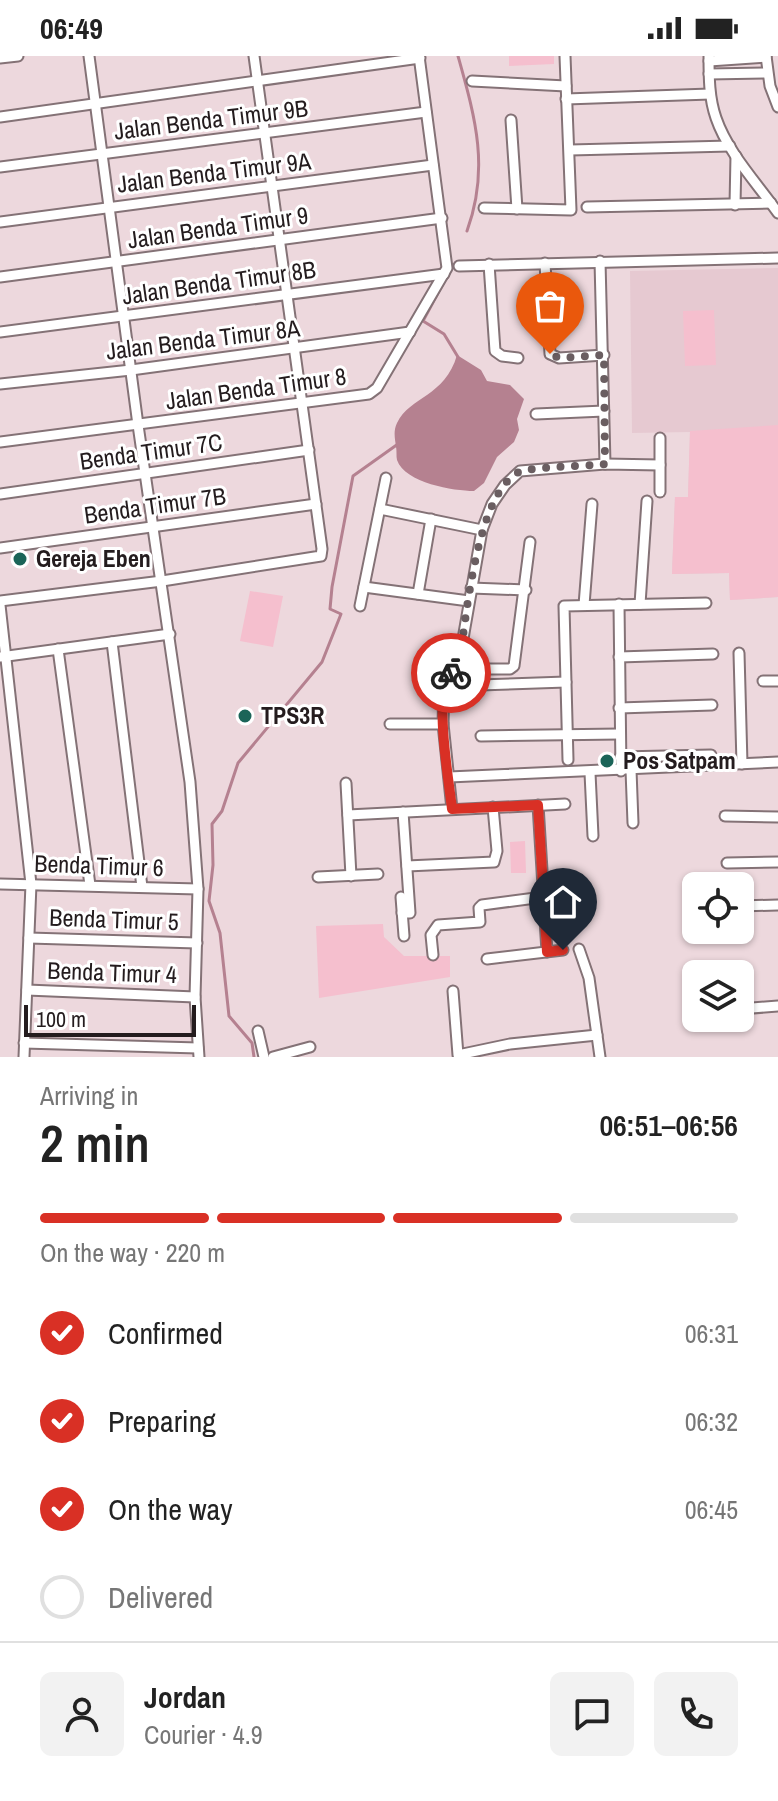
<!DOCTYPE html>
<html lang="en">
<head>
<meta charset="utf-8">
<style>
  :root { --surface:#fff; --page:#f2f2f2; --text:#222; --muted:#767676; --line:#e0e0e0; --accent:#d93025 }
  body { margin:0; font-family:"Archivo Narrow",sans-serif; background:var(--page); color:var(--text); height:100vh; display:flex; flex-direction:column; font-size:30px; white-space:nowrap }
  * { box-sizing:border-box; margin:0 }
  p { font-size:26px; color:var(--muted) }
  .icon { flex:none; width:44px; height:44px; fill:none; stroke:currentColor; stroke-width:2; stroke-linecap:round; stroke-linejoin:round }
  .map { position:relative; height:1001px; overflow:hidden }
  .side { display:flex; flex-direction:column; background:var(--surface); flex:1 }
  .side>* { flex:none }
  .fabs { position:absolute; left:682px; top:816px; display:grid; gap:16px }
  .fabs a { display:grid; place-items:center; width:72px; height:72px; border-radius:12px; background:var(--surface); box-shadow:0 2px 6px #0004; font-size:40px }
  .scale { position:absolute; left:24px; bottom:20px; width:172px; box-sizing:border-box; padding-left:8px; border:4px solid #241c1e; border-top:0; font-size:22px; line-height:28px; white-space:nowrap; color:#241c1e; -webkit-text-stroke:6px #fff; paint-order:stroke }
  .pin { position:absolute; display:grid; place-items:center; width:68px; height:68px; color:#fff; margin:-82px -34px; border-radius:50% 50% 50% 0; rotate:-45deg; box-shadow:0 0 8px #0007 }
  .pin .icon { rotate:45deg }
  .courier { position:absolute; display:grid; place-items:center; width:80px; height:80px; margin:-40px; border:6px solid #d93025; border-radius:50%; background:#fff; color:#222; box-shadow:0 2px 10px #0007 }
  .headline em { font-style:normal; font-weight:600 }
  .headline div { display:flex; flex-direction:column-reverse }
  .headline { display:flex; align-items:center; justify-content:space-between; height:136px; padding:0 40px }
  h1 { font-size:52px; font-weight:600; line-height:60px }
  .bar { display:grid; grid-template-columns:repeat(4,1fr); gap:12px 8px; align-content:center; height:96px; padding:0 40px }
  .bar i { height:10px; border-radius:6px; background:var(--line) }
  .bar .current { background:var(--accent) }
  .bar p { grid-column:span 4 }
  .line { display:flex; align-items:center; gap:20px; padding:0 40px; border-top:2px solid var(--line) }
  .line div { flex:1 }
  .round { display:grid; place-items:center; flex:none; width:84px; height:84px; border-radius:12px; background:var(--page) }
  ol { padding:0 40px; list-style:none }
  li { display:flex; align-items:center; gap:24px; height:88px }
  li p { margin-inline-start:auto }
  li .icon { padding:8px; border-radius:50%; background:var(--accent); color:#fff; stroke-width:4 }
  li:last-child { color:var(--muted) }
  li i { width:44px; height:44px; border:4px solid var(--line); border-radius:50% }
  .status { display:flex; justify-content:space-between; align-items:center; height:56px; padding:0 40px; background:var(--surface); direction:ltr }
  .status svg { height:22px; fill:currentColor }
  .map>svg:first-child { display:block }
  .built { fill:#e6c9d1 }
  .green { fill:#f5bfce }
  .water { fill:#b58190 }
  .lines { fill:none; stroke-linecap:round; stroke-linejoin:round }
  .stream { stroke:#b58190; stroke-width:3 }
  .street-casing { stroke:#847276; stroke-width:13 }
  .street { stroke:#fff; stroke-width:9 }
  .done { stroke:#6a5e61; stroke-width:8; stroke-dasharray:0 14.4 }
  .route { stroke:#d93025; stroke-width:10 }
  .poi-dot { fill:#1b6458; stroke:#fff; stroke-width:3 }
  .labels { text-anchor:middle; stroke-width:6; stroke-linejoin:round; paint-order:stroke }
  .street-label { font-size:24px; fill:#241c1e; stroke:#fff }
  .poi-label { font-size:24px; font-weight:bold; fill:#241c1e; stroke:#fff; text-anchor:start }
</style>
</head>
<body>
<div class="status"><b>06:49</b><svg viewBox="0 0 49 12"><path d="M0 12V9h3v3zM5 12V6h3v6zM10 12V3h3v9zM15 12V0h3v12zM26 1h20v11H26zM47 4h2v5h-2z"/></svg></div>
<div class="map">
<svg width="778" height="1001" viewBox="0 0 778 1001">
  <rect width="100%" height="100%" fill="#edd8dd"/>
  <!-- built -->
  <polygon class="built" points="778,212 778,541 730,544 729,517 672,518 675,441 688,441 690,376 632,377 630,215"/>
  <!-- green -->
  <g class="green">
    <polygon points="509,0 554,0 554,8 509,10"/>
    <polygon points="714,254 716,309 685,310 683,255"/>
    <polygon points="778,369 778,541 730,544 729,517 672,518 675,441 688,441 690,375"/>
    <polygon points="250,535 283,540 273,591 240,585"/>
    <polygon points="525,785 526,817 511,817 510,786"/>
    <polygon points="383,868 384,881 404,900 450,900 450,921 319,942 316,870"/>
  </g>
  <!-- water -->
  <path class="water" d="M 457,299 L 481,314 L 487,325 L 510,329 L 524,343 L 517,363 L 519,374 L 514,386 L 497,401 L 484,427 L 474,435 C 454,435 405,427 397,404 C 396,400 397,396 396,391 C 395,383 393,375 397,367 C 410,340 445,341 457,299 Z"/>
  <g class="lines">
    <!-- stream -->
    <g class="stream">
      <path d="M 458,0 C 475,61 490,112 467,175"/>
      <polyline points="453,209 423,265 444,278 458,301"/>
      <polyline points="254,1001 252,987 229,960 220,877 209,845 213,809 212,768 222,755 238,707 322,606 341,558 330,553 332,531 353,420 398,388"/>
    </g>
    <!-- street casing -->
    <g class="street-casing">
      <g id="street">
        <polyline points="89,0 138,369 190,726 198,833 195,941 199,1001"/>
        <path d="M 709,0 C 709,21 709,42 716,62 C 728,97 757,127 778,157"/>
        <polyline points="766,0 770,30 778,51"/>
        <polyline points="0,2 18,0"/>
        <polyline points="709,5 766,1"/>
        <polyline points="709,18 767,17"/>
        <polyline points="472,25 566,30"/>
        <polyline points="566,43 710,38"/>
        <polyline points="0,61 420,2"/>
        <polyline points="511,64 517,153"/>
        <polyline points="570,94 730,90"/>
        <polyline points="0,111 426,56"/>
        <polyline points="735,149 736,100"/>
        <polyline points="587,151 771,147"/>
        <polyline points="484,152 571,154 565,0"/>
        <polyline points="0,166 433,109"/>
        <polyline points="600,205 605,408"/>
        <polyline points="545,207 550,298 559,302 604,299"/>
        <polyline points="489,208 495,295 502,300 518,302"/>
        <polyline points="459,210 778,202"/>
        <polyline points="0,221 442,162"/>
        <polyline points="0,276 444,218"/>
        <polyline points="0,328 131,314 410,276"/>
        <polyline points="536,358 604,355"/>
        <polyline points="660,382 660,436"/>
        <polyline points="0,386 369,338 377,332 447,212 419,0"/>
        <polyline points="0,438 309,394"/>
        <polyline points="380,453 482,474"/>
        <polyline points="0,492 316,448"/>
        <polyline points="364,531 469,545"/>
        <polyline points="471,532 526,534"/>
        <polyline points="418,538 431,463"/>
        <polyline points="0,545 162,525 321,500 322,493 254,0"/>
        <polyline points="619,548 621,715"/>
        <polyline points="640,548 647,445"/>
        <polyline points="0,549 31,828 24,1001"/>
        <polyline points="584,549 592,448"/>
        <polyline points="360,550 386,422"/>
        <polyline points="112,586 142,831"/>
        <polyline points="58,593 90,829"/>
        <polyline points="739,597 742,708"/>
        <polyline points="0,601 170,578"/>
        <polyline points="619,601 713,598"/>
        <polyline points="455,613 510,613 514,610 530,486"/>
        <polyline points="763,625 778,625"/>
        <polyline points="479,629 566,626"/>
        <polyline points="619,652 712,649"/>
        <polyline points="390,668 443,668"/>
        <polyline points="481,680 620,678"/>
        <polyline points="620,701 711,699"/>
        <polyline points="568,704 564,550 706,547"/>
        <polyline points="631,714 633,767"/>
        <polyline points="590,717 593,780"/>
        <polyline points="449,721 778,706"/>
        <polyline points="346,727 351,820"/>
        <polyline points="538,749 547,896"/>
        <polyline points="452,753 443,668 444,628 460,600 482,474 492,448 505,429 520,415 605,408 660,409"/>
        <polyline points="348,759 565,748"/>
        <polyline points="725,760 778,761"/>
        <polyline points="727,807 778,806"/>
        <polyline points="407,810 494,806 497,795 493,751"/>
        <polyline points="318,821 378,818"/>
        <polyline points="0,828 198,833"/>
        <polyline points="401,841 404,880"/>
        <polyline points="740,850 778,849"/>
        <polyline points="402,857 410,857 403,756"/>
        <polyline points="29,882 197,887"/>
        <polyline points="579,893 589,922 600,1001"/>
        <polyline points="433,899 431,879 438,869 480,866 479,852 482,849 543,841"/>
        <polyline points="487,903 563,894"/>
        <polyline points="27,934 195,941"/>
        <polyline points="453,935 458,999 510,988 597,979"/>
        <polyline points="740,953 778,950"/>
        <polyline points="258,975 264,1001"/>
        <polyline points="24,987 198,992"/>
        <polyline points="273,1001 310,991"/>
      </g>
    </g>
    <!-- street -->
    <use href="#street" class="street"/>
  </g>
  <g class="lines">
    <!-- done -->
    <path class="done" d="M 451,617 L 460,600 C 467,557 477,437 519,416 C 529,411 590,410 605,408 L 604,299 L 559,302 L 550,298"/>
    <!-- route -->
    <path class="route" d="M 451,617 C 433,639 449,724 452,753 L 538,749 L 547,896 L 563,894"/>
  </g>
  <!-- markers -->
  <g class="poi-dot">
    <circle cx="20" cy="503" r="8"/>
    <circle cx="245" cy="660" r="8"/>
    <circle cx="607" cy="705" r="8"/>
  </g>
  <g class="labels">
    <!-- street labels -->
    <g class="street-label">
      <text transform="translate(211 64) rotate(-7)" y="8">Jalan Benda Timur 9B</text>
      <text transform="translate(214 117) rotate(-7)" y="8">Jalan Benda Timur 9A</text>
      <text transform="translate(218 172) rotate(-8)" y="8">Jalan Benda Timur 9</text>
      <text transform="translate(219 227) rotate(-8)" y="8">Jalan Benda Timur 8B</text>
      <text transform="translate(203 284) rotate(-7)" y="8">Jalan Benda Timur 8A</text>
      <text transform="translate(256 333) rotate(-8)" y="8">Jalan Benda Timur 8</text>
      <text transform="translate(151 396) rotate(-8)" y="8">Benda Timur 7C</text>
      <text transform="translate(155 450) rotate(-8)" y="8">Benda Timur 7B</text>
      <text transform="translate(99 810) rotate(2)" y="8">Benda Timur 6</text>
      <text transform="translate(114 864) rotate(2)" y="8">Benda Timur 5</text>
      <text transform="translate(112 917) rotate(2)" y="8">Benda Timur 4</text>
    </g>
    <!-- poi labels -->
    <g class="poi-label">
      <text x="36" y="511">Gereja Eben</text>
      <text x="261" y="668">TPS3R</text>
      <text x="623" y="713">Pos Satpam</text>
    </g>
  </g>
</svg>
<div class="fabs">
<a><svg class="icon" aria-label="locate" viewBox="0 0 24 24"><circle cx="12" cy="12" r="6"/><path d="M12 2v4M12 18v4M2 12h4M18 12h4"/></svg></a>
<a><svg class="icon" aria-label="layers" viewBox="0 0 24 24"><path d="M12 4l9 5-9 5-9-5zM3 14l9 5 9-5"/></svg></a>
</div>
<div class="scale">100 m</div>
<div class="pin" style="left:550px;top:298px;background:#ea580c"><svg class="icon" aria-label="bag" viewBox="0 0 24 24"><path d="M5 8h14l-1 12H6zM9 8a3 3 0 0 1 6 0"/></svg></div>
<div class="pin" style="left:563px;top:894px;background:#1f2937"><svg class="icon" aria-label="home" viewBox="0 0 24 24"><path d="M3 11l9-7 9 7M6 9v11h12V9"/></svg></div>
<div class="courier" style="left:451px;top:617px"><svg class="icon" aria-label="bike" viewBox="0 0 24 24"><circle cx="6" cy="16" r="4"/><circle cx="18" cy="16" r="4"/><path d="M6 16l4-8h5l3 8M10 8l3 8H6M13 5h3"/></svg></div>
</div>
<section class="side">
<div class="headline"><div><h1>2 min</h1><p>Arriving in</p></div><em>06:51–06:56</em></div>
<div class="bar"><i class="current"></i><i class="current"></i><i class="current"></i><i></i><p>On the way · 220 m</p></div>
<ol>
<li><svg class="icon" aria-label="check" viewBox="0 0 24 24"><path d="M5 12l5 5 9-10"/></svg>Confirmed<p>06:31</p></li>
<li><svg class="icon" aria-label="check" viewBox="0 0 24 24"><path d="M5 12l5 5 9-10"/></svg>Preparing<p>06:32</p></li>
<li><svg class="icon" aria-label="check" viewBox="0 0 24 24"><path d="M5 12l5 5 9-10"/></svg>On the way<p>06:45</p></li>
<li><i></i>Delivered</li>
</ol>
<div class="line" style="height:144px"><a class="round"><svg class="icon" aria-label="person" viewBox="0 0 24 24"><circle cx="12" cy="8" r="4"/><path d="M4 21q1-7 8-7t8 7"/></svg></a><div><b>Jordan</b><p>Courier · 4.9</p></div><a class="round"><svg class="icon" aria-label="chat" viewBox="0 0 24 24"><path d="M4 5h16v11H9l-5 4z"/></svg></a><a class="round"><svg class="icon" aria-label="phone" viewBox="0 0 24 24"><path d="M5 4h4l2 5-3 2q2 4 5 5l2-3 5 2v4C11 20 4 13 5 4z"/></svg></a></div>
</section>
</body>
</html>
